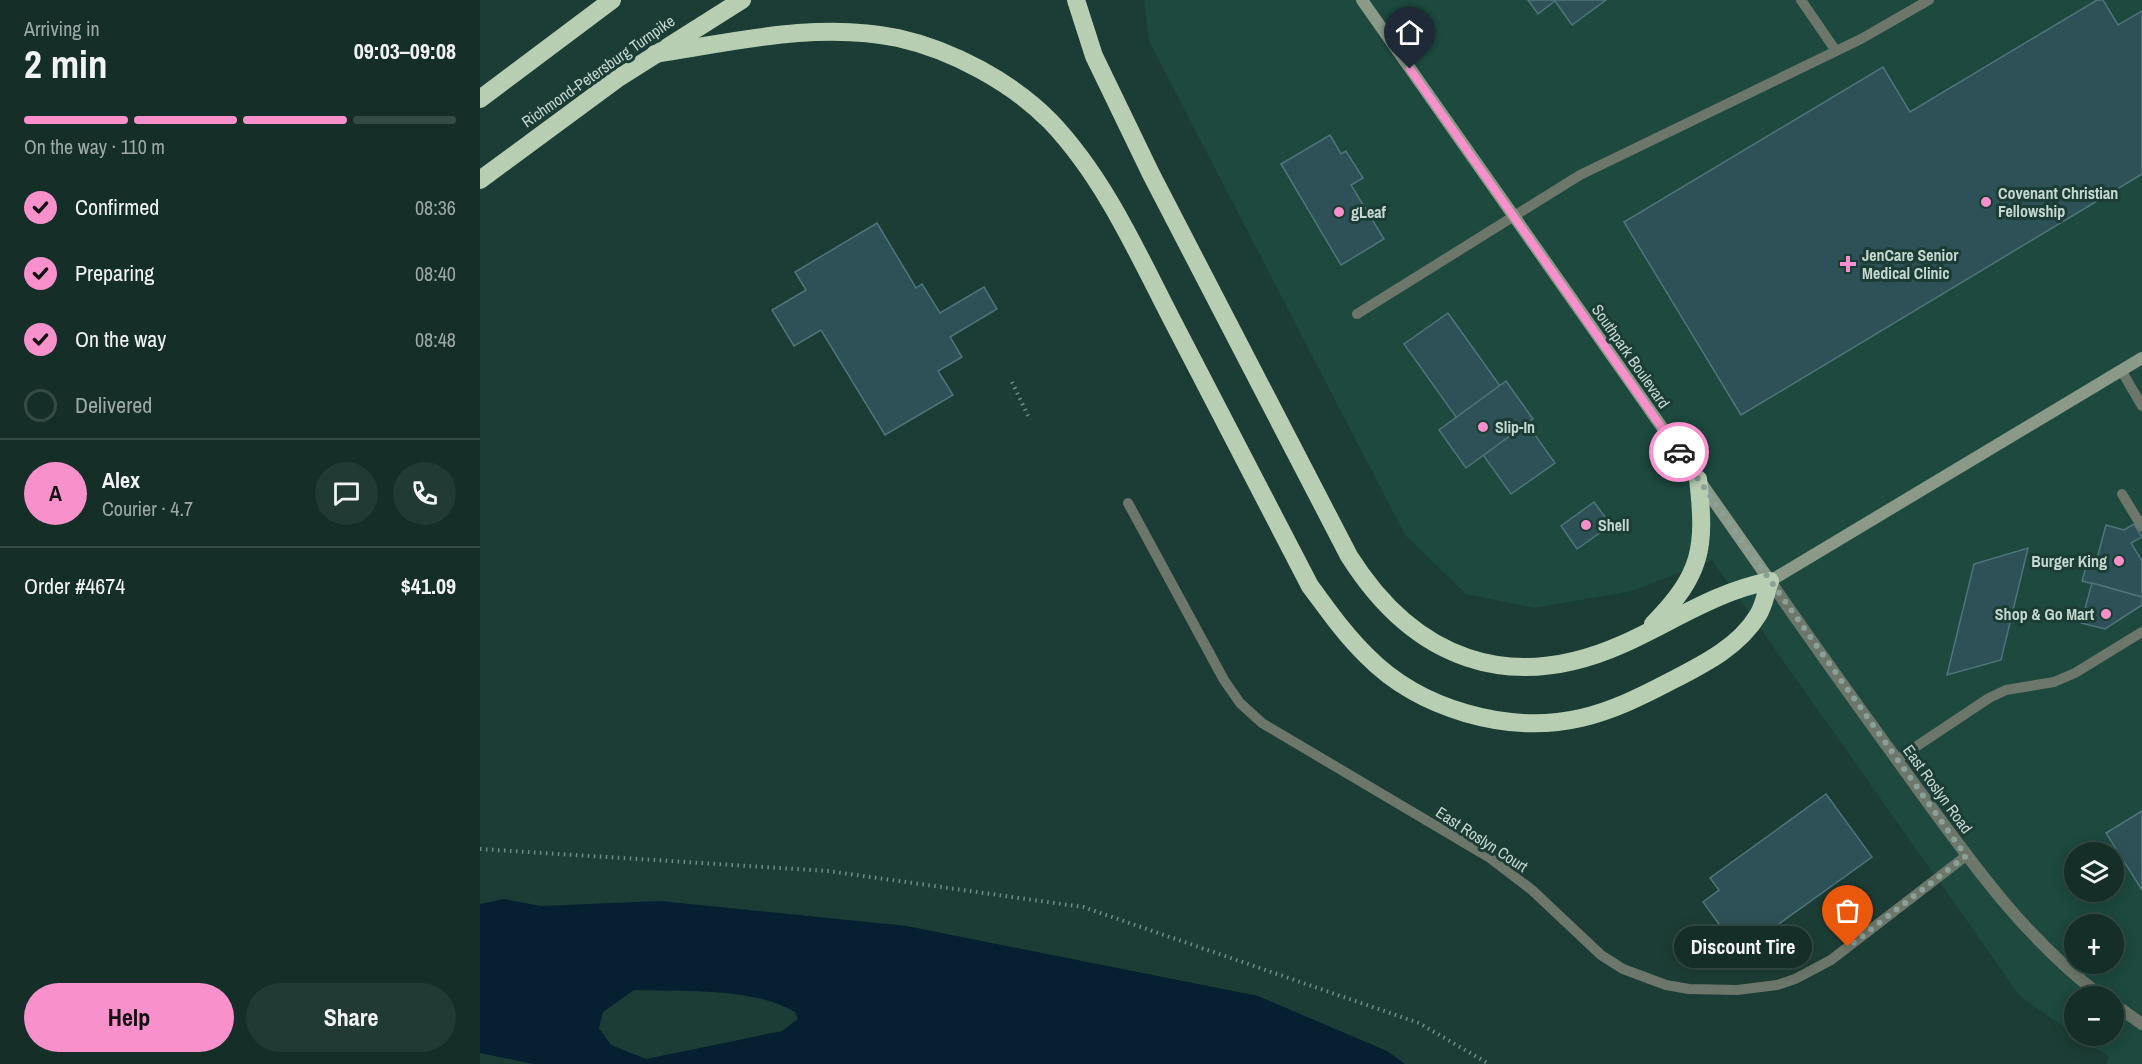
<!DOCTYPE html>
<html lang="en">
<head>
<meta charset="utf-8">
<style>
  :root { --surface:#152e28; --page:#223a34; --text:#f1f3f6; --muted:#9da8a8; --line:#344a45; --accent:#f890cb }
  body { margin:0; font-family:"Archivo Narrow",sans-serif; background:var(--page); color:var(--text); height:100vh; display:flex; flex-direction:column; font-size:22px; white-space:nowrap }
  * { box-sizing:border-box; margin:0 }
  p { font-size:20px; color:var(--muted) }
  .icon { flex:none; width:33px; height:33px; fill:none; stroke:currentColor; stroke-width:2; stroke-linecap:round; stroke-linejoin:round }
  .map { position:relative; flex:1; overflow:hidden }
  .drawer { display:flex; flex-direction:column; background:var(--surface); width:480px }
  .drawer>* { flex:none }
  .tools { position:absolute; left:1584px; top:842px; display:grid; gap:12px }
  .tools a { display:grid; place-items:center; width:60px; height:60px; border-radius:50%; background:var(--surface); box-shadow:0 3px 15px #0003,0 0 0 2px var(--line); font-size:30px }
  .pin { position:absolute; display:grid; place-items:center; width:51px; height:51px; color:#fff; margin:-62px -26px; border-radius:50% 50% 50% 0; rotate:-45deg; box-shadow:0 0 6px #0007 }
  .pin .icon { rotate:45deg }
  .courier { position:absolute; display:grid; place-items:center; width:60px; height:60px; margin:-30px; border:4px solid #f890cb; border-radius:50%; background:#fff; color:#222; box-shadow:0 2px 8px #0007 }
  .bubble { position:absolute; height:42px; border-radius:21px; background:var(--surface); box-shadow:0 3px 15px #0003,0 0 0 2px var(--line); font-size:20px; font-weight:800; line-height:42px; text-align:center }
  .head em { font-style:normal; font-weight:800 }
  .head div { display:flex; flex-direction:column-reverse }
  .head { display:flex; align-items:center; justify-content:space-between; height:102px; padding:0 24px }
  h1 { font-size:39px; font-weight:800; line-height:45px }
  .bar { display:grid; grid-template-columns:repeat(4,1fr); gap:9px 6px; align-content:center; height:72px; padding:0 24px }
  .bar i { height:8px; border-radius:4px; background:var(--line) }
  .bar .active { background:var(--accent) }
  .bar p { grid-column:span 4 }
  .line { display:flex; align-items:center; gap:15px; padding:0 24px; border-top:2px solid var(--line) }
  .line div { flex:1 }
  .round { display:grid; place-items:center; flex:none; width:63px; height:63px; border-radius:32px; background:var(--page) }
  ol { padding:0 24px; list-style:none }
  li { display:flex; align-items:center; gap:18px; height:66px }
  li p { margin-inline-start:auto }
  li .icon { padding:6px; border-radius:50%; background:var(--accent); color:#111; stroke-width:4 }
  li:last-child { color:var(--muted) }
  li i { width:33px; height:33px; border:3px solid var(--line); border-radius:50% }
  .action { display:flex; gap:12px; margin-top:auto; padding:12px 24px }
  .action a { flex:1; height:69px; border-radius:36px; background:var(--accent); color:#111; font-size:24px; font-weight:800; line-height:69px; text-align:center }
  .action a+a { background:var(--page); color:var(--text) }
  main { display:flex; flex:1; min-height:0 }
  .map>svg:first-child { display:block }
  .built { fill:#1d493f; fill-rule:evenodd }
  .water { fill:#072031; fill-rule:evenodd }
  .building { fill:#2e5157; stroke:#4f747a; stroke-width:1.5 }
  .lines { fill:none; stroke-linecap:round; stroke-linejoin:round }
  .path { stroke:#728b84; stroke-width:4; stroke-dasharray:1.5 4.5; stroke-linecap:butt }
  .service { stroke:#6d766b; stroke-width:10 }
  .minor { stroke:#6d766b; stroke-width:12 }
  .secondary { stroke:#8b9a88; stroke-width:12 }
  .motorway { stroke:#b7ceb2; stroke-width:18 }
  .done { stroke:#8aa19a; stroke-width:6; stroke-dasharray:0 10.8 }
  .route { stroke:#f890cb; stroke-width:8 }
  .poi-dot { fill:#f890cb; stroke:#1c3d35; stroke-width:2 }
  .labels { text-anchor:middle; stroke-width:6; stroke-linejoin:round; paint-order:stroke }
  .street-label { font-size:16px; fill:#c5d7d1; stroke:#1c3d35 }
  .poi-label { font-size:16px; font-weight:bold; fill:#c5d7d1; stroke:#1c3d35; text-anchor:start }
</style>
</head>
<body>
<main>
<section class="drawer">
<div class="head"><div><h1>2 min</h1><p>Arriving in</p></div><em>09:03–09:08</em></div>
<div class="bar"><i class="active"></i><i class="active"></i><i class="active"></i><i></i><p>On the way · 110 m</p></div>
<ol>
<li><svg class="icon" aria-label="check" viewBox="0 0 24 24"><path d="M5 12l5 5 9-10"/></svg>Confirmed<p>08:36</p></li>
<li><svg class="icon" aria-label="check" viewBox="0 0 24 24"><path d="M5 12l5 5 9-10"/></svg>Preparing<p>08:40</p></li>
<li><svg class="icon" aria-label="check" viewBox="0 0 24 24"><path d="M5 12l5 5 9-10"/></svg>On the way<p>08:48</p></li>
<li><i></i>Delivered</li>
</ol>
<div class="line" style="height:108px"><b class="round" style="background:var(--accent);color:#111">A</b><div><b>Alex</b><p>Courier · 4.7</p></div><a class="round"><svg class="icon" aria-label="chat" viewBox="0 0 24 24"><path d="M4 5h16v11H9l-5 4z"/></svg></a><a class="round"><svg class="icon" aria-label="phone" viewBox="0 0 24 24"><path d="M5 4h4l2 5-3 2q2 4 5 5l2-3 5 2v4C11 20 4 13 5 4z"/></svg></a></div>
<div class="line" style="height:78px"><div>Order #4674</div><b>$41.09</b></div>
<div class="action"><a>Help</a><a>Share</a></div>
</section>
<div class="map">
<svg width="1662" height="1064" viewBox="0 0 1662 1064">
  <rect width="100%" height="100%" fill="#1c3d35"/>
  <!-- built -->
  <path class="built" d="M 664,0 L 1662,0 L 1662,1064 L 1626,1064 L 1629,1057 L 1596,1035 L 1634,1035 L 1634,996 L 1594,996 L 1594,1034 L 1540,996 L 1232,560 L 1152,591 L 1054,608 L 986,594 L 925,535 L 669,41 ZM 1594,852 L 1634,852 L 1634,891 L 1594,891 ZM 1594,924 L 1634,924 L 1634,963 L 1594,963 Z"/>
  <!-- water -->
  <path class="water" d="M 24,899 L 61,906 L 180,901 L 427,926 L 778,996 L 907,1051 L 925,1064 L 53,1064 L 0,1053 L 0,904 ZM 154,990 C 204,992 272,987 315,1012 L 318,1019 L 302,1031 L 166,1059 L 131,1045 L 119,1028 L 123,1012 Z"/>
  <!-- building -->
  <g class="building">
    <polygon points="1048,0 1126,0 1092,25 1075,1 1058,14"/>
    <polygon points="1617,0 1623,0 1638,25 1662,11 1662,174 1261,415 1144,222 1403,67 1430,112"/>
    <polygon points="850,135 861,154 866,151 883,178 871,185 904,239 861,265 801,164"/>
    <polygon points="397,223 436,288 442,284 460,313 504,287 517,309 470,337 482,357 458,371 473,395 405,435 341,330 314,346 292,310 326,290 315,272"/>
    <polygon points="968,313 1075,463 1031,494 924,344"/>
    <polygon points="1026,381 1053,419 986,468 959,430"/>
    <polygon points="1114,502 1131,525 1097,549 1081,526"/>
    <polygon points="1654,524 1662,537 1651,543 1662,561 1662,597 1602,581 1608,560 1616,562 1626,525 1644,530"/>
    <polygon points="1548,548 1521,660 1467,675 1494,564"/>
    <polygon points="1612,583 1662,597 1662,605 1625,629 1601,623"/>
    <polygon points="1346,794 1392,857 1275,941 1270,935 1254,945 1223,902 1239,890 1230,878"/>
    <polygon points="1662,811 1662,890 1626,833"/>
  </g>
  <g class="lines">
    <!-- path -->
    <g class="path">
      <polyline points="532,382 550,420"/>
      <polyline points="0,849 348,871 603,907 939,1023 1009,1064"/>
    </g>
    <!-- service -->
    <g class="service">
      <polyline points="1321,0 1356,51"/>
      <polyline points="877,314 1100,175 1381,39 1449,0"/>
      <polyline points="1641,370 1662,406"/>
      <polyline points="1642,494 1662,527"/>
      <polyline points="648,503 744,680 760,703 782,723 1010,858 1052,890 1121,955 1143,969 1186,985 1209,989 1257,990 1297,985 1315,979 1351,960 1486,856"/>
      <polyline points="1416,760 1509,698 1526,690 1574,682 1595,673 1662,632"/>
    </g>
    <!-- minor -->
    <g class="minor">
      <path d="M 1290,581 C 1338,651 1388,720 1438,789 C 1493,865 1546,939 1621,996"/>
      <polyline points="1634,1004 1662,1024"/>
    </g>
    <!-- secondary -->
    <polyline class="secondary" points="882,0 1290,581 1662,358"/>
    <!-- motorway -->
    <g class="motorway">
      <path d="M 175,54 C 254,42 338,21 418,38 C 472,50 532,82 571,122 C 624,178 656,250 691,318 C 737,407 784,496 830,586 C 848,610 865,635 887,656 C 939,709 1028,735 1101,718 C 1132,711 1160,697 1189,682 C 1222,665 1259,647 1278,615 C 1284,606 1286,592 1290,581 C 1237,591 1192,622 1143,644 C 1029,695 934,659 869,556 L 671,174 L 614,56 L 596,0"/>
      <polyline points="0,99 132,0"/>
      <polyline points="0,180 137,79 262,0"/>
      <path d="M 1173,624 C 1222,574 1226,548 1218,479"/>
    </g>
  </g>
  <g class="lines">
    <!-- done -->
    <polyline class="done" points="1199,452 1486,856 1368,947"/>
    <!-- route -->
    <polyline class="route" points="930,69 1199,452"/>
  </g>
  <!-- markers -->
  <g class="poi-dot">
    <circle cx="1506" cy="202" r="6"/>
    <circle cx="859" cy="212" r="6"/>
    <path d="M1365 255h6v6h6v6h-6v6h-6v-6h-6v-6h6z"/>
    <circle cx="1003" cy="427" r="6"/>
    <circle cx="1106" cy="525" r="6"/>
    <circle cx="1639" cy="561" r="6"/>
    <circle cx="1626" cy="614" r="6"/>
  </g>
  <g class="labels">
    <!-- street labels -->
    <g class="street-label">
      <text transform="translate(118 71) rotate(-35)" y="6">Richmond-Petersburg Turnpike</text>
      <text transform="translate(1151 356) rotate(55)" y="6">Southpark Boulevard</text>
      <text transform="translate(1458 789) rotate(54)" y="6">East Roslyn Road</text>
      <text transform="translate(1002 839) rotate(33)" y="6">East Roslyn Court</text>
    </g>
    <!-- poi labels -->
    <g class="poi-label">
      <text x="1518" y="199">Covenant Christian<tspan x="1518" dy="18">Fellowship</tspan></text>
      <text x="871" y="218">gLeaf</text>
      <text x="1382" y="261">JenCare Senior<tspan x="1382" dy="18">Medical Clinic</tspan></text>
      <text x="1015" y="433">Slip-In</text>
      <text x="1118" y="531">Shell</text>
      <text x="1627" y="567" text-anchor="end">Burger King</text>
      <text x="1614" y="620" text-anchor="end">Shop &amp; Go Mart</text>
    </g>
  </g>
</svg>
<div class="tools">
<a><svg class="icon" aria-label="layers" viewBox="0 0 24 24"><path d="M12 4l9 5-9 5-9-5zM3 14l9 5 9-5"/></svg></a>
<a>+</a>
<a>−</a>
</div>
<div class="pin" style="left:1368px;top:947px;background:#ea580c"><svg class="icon" aria-label="bag" viewBox="0 0 24 24"><path d="M5 8h14l-1 12H6zM9 8a3 3 0 0 1 6 0"/></svg></div>
<div class="pin" style="left:930px;top:69px;background:#1f2937"><svg class="icon" aria-label="home" viewBox="0 0 24 24"><path d="M3 11l9-7 9 7M6 9v11h12V9"/></svg></div>
<div class="courier" style="left:1199px;top:452px"><svg class="icon" aria-label="car" viewBox="0 0 24 24"><path d="M5 17H2v-5l4-1 3-4h7l3 4 3 1v5h-3M9 17h6M6 11h13"/><circle cx="7" cy="17" r="2"/><circle cx="17" cy="17" r="2"/></svg></div>
<div class="bubble" style="left:1194px;top:926px;width:138px">Discount Tire</div>
</div>
</main>
</body>
</html>
